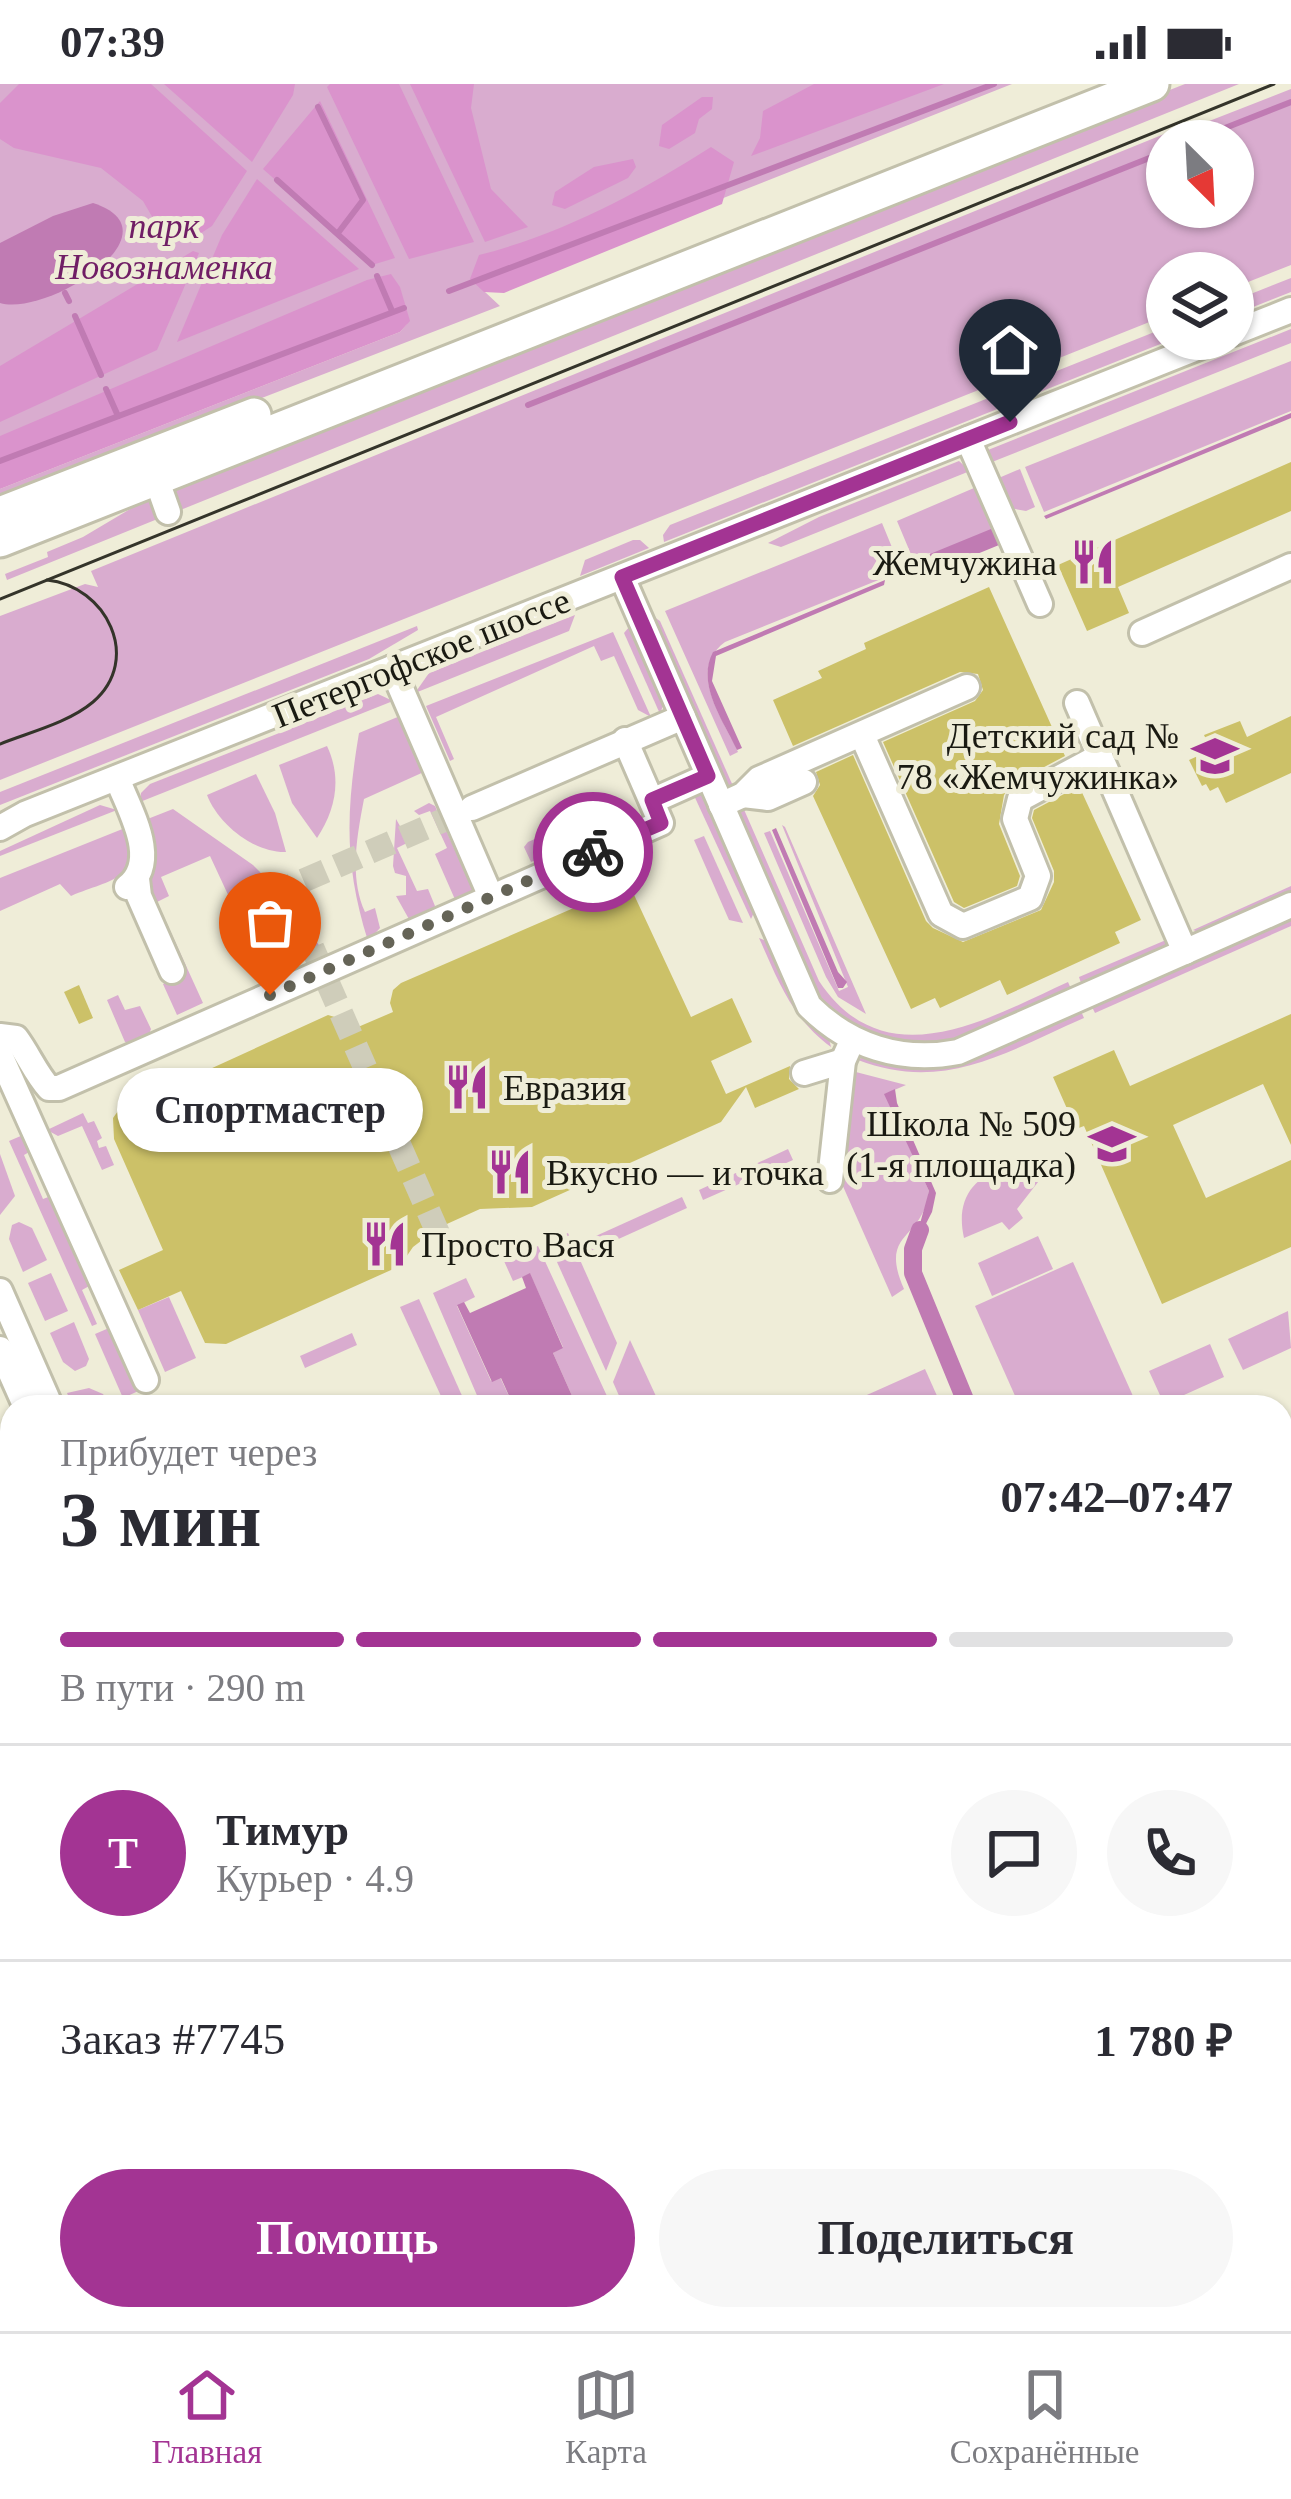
<!DOCTYPE html>
<html lang="ru">
<head>
<meta charset="utf-8">
<style>
  :root { --surface:#fff; --page:#f7f7f7; --text:#2b2b33; --muted:#7c7c81; --line:#e1e1e2; --accent:#a33493 }
  body { margin:0; font-family:"Times New Roman",serif; background:var(--page); color:var(--text); height:100vh; display:flex; flex-direction:column; font-size:45px; white-space:nowrap }
  * { box-sizing:border-box; margin:0 }
  p { font-size:39px; color:var(--muted) }
  .icon { flex:none; width:66px; height:66px; fill:none; stroke:currentColor; stroke-width:2; stroke-linecap:round; stroke-linejoin:round }
  .map { position:relative; flex:1; overflow:hidden }
  .details { position:absolute; left:0px; top:1311px; width:1293px; height:936px; display:flex; flex-direction:column; background:var(--surface); border-radius:36px 36px 0 0; box-shadow:0 3px 9px #0004 }
  .details>* { flex:none }
  .needle { width:78px; rotate:156deg }
  .controls { position:absolute; left:1146px; top:36px; display:grid; gap:24px }
  .controls a { display:grid; place-items:center; width:108px; height:108px; border-radius:50%; background:var(--surface); box-shadow:0 3px 9px #0004; font-size:60px }
  .pin { position:absolute; display:grid; place-items:center; width:102px; height:102px; color:#fff; margin:-123px -51px; border-radius:50% 50% 50% 0; rotate:-45deg; box-shadow:0 0 12px #0007 }
  .pin .icon { rotate:45deg }
  .courier { position:absolute; display:grid; place-items:center; width:120px; height:120px; margin:-60px; border:9px solid #a33493; border-radius:50%; background:#fff; color:#222; box-shadow:0 3px 15px #0007 }
  .bubble { position:absolute; height:84px; border-radius:42px; background:var(--surface); box-shadow:0 3px 9px #0004; font-size:39px; font-weight:700; line-height:84px; text-align:center }
  .overview em { font-style:normal; font-weight:700 }
  .overview div { display:flex; flex-direction:column-reverse }
  .overview { display:flex; align-items:center; justify-content:space-between; height:204px; padding:0 60px }
  h1 { font-size:78px; font-weight:700; line-height:90px }
  .bar { display:grid; grid-template-columns:repeat(4,1fr); gap:18px 12px; align-content:center; height:144px; padding:0 60px }
  .bar i { height:15px; border-radius:9px; background:var(--line) }
  .bar .current { background:var(--accent) }
  .bar p { grid-column:span 4 }
  .line { display:flex; align-items:center; gap:30px; padding:0 60px; border-top:3px solid var(--line) }
  .line div { flex:1 }
  .round { display:grid; place-items:center; flex:none; width:126px; height:126px; border-radius:63px; background:var(--page) }
  .cta { display:flex; gap:24px; margin-top:auto; padding:24px 60px }
  .cta a { flex:1; height:138px; border-radius:72px; background:var(--accent); color:#fff; font-size:48px; font-weight:700; line-height:138px; text-align:center }
  .cta a+a { background:var(--page); color:var(--text) }
  .status { display:flex; justify-content:space-between; align-items:center; height:84px; padding:0 60px; background:var(--surface); direction:ltr }
  .status svg { height:33px; fill:currentColor }
  .tabs { display:flex; justify-content:space-around; align-items:center; height:168px; border-top:3px solid var(--line); background:var(--surface); font-size:33px; color:var(--muted) }
  .tabs a { display:grid; justify-items:center; gap:6px }
  .tabs .current { color:var(--accent) }
  .map>svg:first-child { display:block }
  .green { fill:#d9accf; fill-rule:evenodd }
  .forest { fill:#da93cc }
  .water { fill:#c07bb3 }
  .lines { fill:none; stroke-linecap:round; stroke-linejoin:round }
  .stream { stroke:#c07bb3; stroke-width:6 }
  .canal { stroke:#c07bb3; stroke-width:18 }
  .building { fill:#ccc168 }
  .minor-tunnel { stroke:#cfcdba; stroke-width:24; stroke-dasharray:24 12; stroke-linecap:butt }
  .minor-casing { stroke:#c2c0ab; stroke-width:30 }
  .major-casing { stroke:#c2c0ab; stroke-width:39 }
  .minor { stroke:#fff; stroke-width:24 }
  .major { stroke:#fff; stroke-width:33 }
  .tram { stroke:#34342a; stroke-width:3 }
  .done { stroke:#656457; stroke-width:12; stroke-dasharray:0 21.6 }
  .route { stroke:#a33493; stroke-width:15 }
  .labels { text-anchor:middle; stroke-width:10; stroke-linejoin:round; paint-order:stroke }
  .park-label { font-size:36px; font-style:italic; fill:#701e65; stroke:#efedd8 }
  .poi-label { font-size:36px; fill:#1a1a12; stroke:#efedd8; text-anchor:end }
  .street-label { font-size:36px; fill:#1a1a12; stroke:#efedd8 }
</style>
</head>
<body>
<div class="status"><b>07:39</b><svg viewBox="0 0 49 12"><path d="M0 12V9h3v3zM5 12V6h3v6zM10 12V3h3v9zM15 12V0h3v12zM26 1h20v11H26zM47 4h2v5h-2z"/></svg></div>
<div class="map">
<svg width="1291" height="2247" viewBox="0 0 1291 2247">
  <rect width="100%" height="100%" fill="#efedd8"/>
  <!-- green -->
  <g class="green">
    <polygon points="0,0 1012,0 485,208 500,222 0,415 0,405 400,248 407,240 0,399"/>
    <polygon points="1185,0 1239,0 178,427 172,410 173,397"/>
    <path d="M 1291,5 L 1291,181 L 1233,204 L 1233,189 L 1167,189 L 1167,231 L 0,696 L 0,532 L 85,500 L 98,503 L 91,487 L 1179,44 L 1181,48 ZM 1167,57 L 1233,57 L 1233,123 L 1167,123 Z"/>
    <polygon points="1291,194 1291,208 1233,231 1233,217"/>
    <polygon points="1167,243 1167,255 1173,255 664,458 663,451 670,441"/>
    <polygon points="1291,245 1291,259 987,380 988,366"/>
    <polygon points="1291,277 1291,327 1044,428 1025,383"/>
    <polygon points="959,377 970,387 781,463 768,459 819,433"/>
    <polygon points="1020,385 1035,423 1026,427 1010,424 994,396"/>
    <polygon points="974,404 995,450 933,476 930,469 913,475 897,437"/>
    <polygon points="152,412 160,434 7,496 5,490 48,473 47,468 83,453"/>
    <path d="M 882,439 L 898,478 L 883,484 L 886,493 L 725,558 C 686,587 723,634 738,668 L 730,672 L 665,527 Z"/>
    <polygon points="633,456 640,456 649,464 580,492 585,476"/>
    <polygon points="575,531 569,547 415,609 429,589"/>
    <polygon points="654,533 660,537 733,702 725,703 649,534"/>
    <polygon points="417,542 418,546 369,575 0,721 0,708"/>
    <polygon points="630,542 664,619 660,630 624,549"/>
    <polygon points="613,548 651,633 638,626 614,572 601,577 594,562 436,633 454,675 450,677 426,622"/>
    <polygon points="378,610 393,617 140,718 141,709 150,700"/>
    <path d="M 400,632 L 426,687 L 364,715 C 357,752 349,793 365,828 L 375,824 L 380,844 L 368,857 C 344,781 346,727 359,649 Z"/>
    <path d="M 327,662 C 342,694 336,725 317,754 L 292,719 L 279,681 Z"/>
    <path d="M 256,690 L 275,729 L 286,768 C 254,769 218,740 207,711 Z"/>
    <polygon points="691,705 705,708 756,824 751,835"/>
    <polygon points="429,719 435,722 473,806 457,820 435,770 447,764 430,727 419,731 414,727"/>
    <polygon points="100,721 117,726 0,772 0,767"/>
    <path d="M 742,721 L 819,897 C 885,996 987,935 1068,898 L 1072,907 L 955,957 C 910,965 858,955 826,921 C 809,904 801,877 792,856 C 773,813 754,770 735,728 Z"/>
    <polygon points="173,725 253,781 292,820 328,875 313,879 300,863 307,850 273,815 263,822 255,804 230,815 210,772 161,793 169,812 157,818 203,919 177,931 163,900 184,889 145,803 145,736"/>
    <polygon points="584,733 588,733 595,748 592,754 531,778 524,763 528,758"/>
    <polygon points="396,735 409,758 397,764 417,807 428,805 435,822 432,828 410,837 396,812 406,811 406,792 395,789 393,782"/>
    <polygon points="782,741 785,743 866,930 838,913 826,893 764,749 770,747 839,907 848,903"/>
    <path d="M 125,744 C 142,797 113,794 71,812 L 60,800 L 0,827 L 0,794 Z"/>
    <polygon points="704,752 743,839 729,836 694,756"/>
    <polygon points="1291,802 1291,809 1201,849 1193,846"/>
    <polygon points="1291,832 1291,842 1095,929 1091,921"/>
    <polygon points="1173,853 1170,864 1082,902 1079,893"/>
    <path d="M 759,854 L 771,859 L 828,951 L 831,963 C 792,935 778,896 759,854 Z"/>
    <polygon points="118,911 125,926 140,922 151,945 148,953 132,960 125,958 107,916"/>
    <path d="M 1080,925 L 1084,934 C 1006,968 944,1009 858,976 L 866,971 L 887,976 Z"/>
    <path d="M 852,987 L 906,1001 L 885,1010 L 929,1107 C 923,1158 878,1146 904,1205 L 892,1213 L 838,1091 Z"/>
    <polygon points="83,1029 88,1039 94,1037 102,1054 97,1057 99,1064 106,1062 114,1081 102,1086 82,1042 58,1052 47,1046"/>
    <polygon points="23,1051 31,1067 24,1071 43,1115 51,1112 91,1201 82,1206 97,1240 92,1242 9,1057"/>
    <polygon points="788,1065 793,1076 703,1116 699,1106"/>
    <polygon points="0,1070 15,1112 0,1131"/>
    <path d="M 1006,1083 L 1025,1084 L 1042,1093 L 1017,1125 L 1023,1134 L 1009,1146 L 1002,1138 L 964,1154 C 956,1118 970,1094 1006,1083 Z"/>
    <polygon points="682,1113 687,1124 592,1167 587,1156"/>
    <polygon points="19,1138 32,1144 47,1176 23,1188 9,1155 12,1141"/>
    <polygon points="568,1149 617,1259 606,1287 548,1158"/>
    <polygon points="1038,1152 1053,1185 992,1212 978,1179"/>
    <polygon points="538,1162 612,1323 577,1323 553,1269 563,1263 530,1190 513,1197 504,1177"/>
    <polygon points="1073,1178 1137,1321 1132,1323 1020,1323 975,1222"/>
    <polygon points="51,1189 68,1227 45,1237 28,1199"/>
    <polygon points="466,1194 475,1213 457,1222 491,1297 500,1293 514,1323 482,1323 433,1209"/>
    <polygon points="169,1213 196,1274 165,1288 138,1226"/>
    <polygon points="419,1215 467,1323 446,1323 400,1223"/>
    <polygon points="1288,1227 1291,1264 1243,1286 1228,1255"/>
    <polygon points="74,1238 89,1275 86,1282 75,1287 63,1278 50,1249"/>
    <polygon points="109,1244 132,1296 145,1304 123,1314 95,1250"/>
    <polygon points="352,1249 357,1261 305,1284 300,1272"/>
    <polygon points="630,1256 661,1323 624,1323 613,1298"/>
    <polygon points="1210,1260 1224,1293 1164,1320 1149,1287"/>
    <polygon points="925,1285 942,1323 840,1323"/>
    <polygon points="89,1304 103,1310 111,1323 73,1323 67,1309"/>
    <polygon points="466,2235 515,2235 520,2247 471,2247"/>
    <polygon points="661,2235 722,2235 723,2238 703,2247 667,2247"/>
    <polygon points="851,2235 920,2235 926,2247 856,2247"/>
    <polygon points="982,2235 1047,2235 1019,2247 987,2247"/>
  </g>
  <!-- forest -->
  <g class="forest">
    <polygon points="19,0 151,0 247,87 212,142 187,158 158,143 143,117 101,84 14,64 0,55 0,19"/>
    <polygon points="164,0 295,0 293,11 252,78"/>
    <polygon points="330,0 399,0 474,158 409,175 327,3"/>
    <polygon points="410,0 474,0 471,24 491,105 528,143 485,158"/>
    <polygon points="814,0 944,0 751,72 760,54 763,27"/>
    <polygon points="702,13 713,13 712,25 699,35 695,49 669,65 659,62 662,41"/>
    <polygon points="320,17 395,174 372,181 263,85"/>
    <path d="M 711,63 L 734,78 L 722,120 L 504,209 L 484,208 L 470,195 L 479,171 C 562,150 639,109 711,63 Z"/>
    <polygon points="633,75 636,83 628,94 565,125 552,121 555,108 594,83"/>
    <polygon points="257,95 359,185 177,258 222,151"/>
    <polygon points="193,167 199,169 157,266 0,338 0,282"/>
    <polygon points="391,190 400,203 410,237 400,248 0,405 0,352 367,196"/>
  </g>
  <!-- water -->
  <g class="water">
    <path d="M 93,119 C 182,148 47,233 0,219 L 0,159 L 53,132 Z"/>
    <polygon points="1291,329 1291,334 1046,435 1044,432"/>
    <path d="M 885,496 L 884,501 L 716,572 L 712,597 L 742,664 L 737,666 C 723,636 696,600 713,568 Z"/>
    <polygon points="776,744 838,888 847,898 843,904 838,904 772,746"/>
    <polygon points="895,1005 897,1019 936,1109 932,1128 913,1165 929,1107 884,1010"/>
    <polygon points="530,1189 563,1264 553,1269 577,1323 514,1323 501,1294 492,1298 457,1221 464,1218 470,1229 526,1204 522,1193"/>
    <polygon points="920,2235 982,2235 987,2247 926,2247"/>
  </g>
  <g class="lines">
    <!-- stream -->
    <g class="stream">
      <polyline points="318,23 363,116 338,149"/>
      <polyline points="1192,57 1291,18"/>
      <polyline points="277,96 372,181"/>
      <polyline points="377,192 392,227"/>
      <polyline points="449,207 994,0"/>
      <polyline points="65,209 69,217"/>
      <polyline points="75,232 101,291"/>
      <polyline points="106,305 118,332"/>
      <polyline points="528,321 1167,67"/>
      <polyline points="0,377 404,224"/>
    </g>
    <!-- canal -->
    <g class="canal">
      <polyline points="934,478 995,453"/>
      <polyline points="920,1146 913,1165 913,1189 968,1323"/>
    </g>
  </g>
  <!-- building -->
  <g class="building">
    <polygon points="1291,378 1291,427 1118,503 1129,529 1087,547 1058,481"/>
    <polygon points="989,503 1065,672 1012,700 1004,711 999,740 1020,792 1017,802 964,824 954,818 883,658 975,617 983,606 978,590 960,588 793,662 773,616 822,594 818,587 866,565 864,559"/>
    <polygon points="1291,632 1291,689 1226,719 1218,703 1210,707 1206,700 1202,702 1189,676 1211,666 1204,651 1240,637 1247,653"/>
    <polygon points="853,671 926,837 933,844 963,858 1041,826 1054,798 1054,787 1032,734 1034,726 1079,702 1141,836 1115,848 1120,859 1007,911 1000,896 940,924 935,914 911,925 813,712 820,701 816,688"/>
    <polygon points="629,800 691,933 732,914 752,958 711,977 726,1010 790,982 789,995 799,1005 755,1024 746,1003 721,1038 532,1123 480,1125 438,1144 413,1163 400,1182 226,1260 205,1259 181,1207 138,1226 119,1186 163,1166 114,1055 113,1034 118,1027 328,931 348,937 351,946 393,928 390,919 393,906 401,899"/>
    <polygon points="79,901 93,934 79,940 64,908"/>
    <polygon points="1291,930 1291,1061 1263,1000 1173,1041 1206,1114 1291,1076 1291,1163 1162,1220 1084,1042 1076,1045 1053,993 1114,966 1130,1002"/>
  </g>
  <g class="lines">
    <!-- minor-tunnel -->
    <polyline class="minor-tunnel" points="438,1149 286,804 472,724"/>
    <!-- minor casing -->
    <g class="minor-casing">
      <g id="minor">
        <polyline points="1233,249 1291,226"/>
        <polyline points="968,355 1040,520"/>
        <polyline points="156,394 168,428"/>
        <path d="M 622,493 L 809,922 C 849,962 901,979 958,968 L 1291,821"/>
        <polyline points="1142,549 1291,482"/>
        <polyline points="392,584 491,813"/>
        <polyline points="1077,619 1185,868"/>
        <polyline points="862,651 941,830 963,842 1030,814 1038,792 1015,735 1020,715 1100,672"/>
        <path d="M 117,694 C 129,726 161,777 127,803"/>
        <polyline points="743,711 768,714 804,698"/>
        <polyline points="652,717 708,692"/>
        <polyline points="721,721 743,711 759,695 967,603"/>
        <polyline points="472,724 683,633"/>
        <polyline points="0,744 25,730 1219,255"/>
        <polyline points="137,795 139,812 172,887"/>
        <path d="M 0,952 L 16,954 C 28,970 36,990 49,1004 L 59,1004 L 661,739 L 625,656"/>
        <polyline points="0,971 146,1296"/>
        <polyline points="804,989 843,977"/>
        <polyline points="830,1096 843,977 852,957"/>
        <polyline points="0,1207 51,1323"/>
        <polyline points="0,1265 26,1323"/>
        <polyline points="0,1392 12,1387"/>
        <polyline points="12,1484 12,1485"/>
        <polyline points="1281,1547 1291,1523"/>
        <polyline points="0,1674 5,1686 0,1688"/>
        <polyline points="1281,1675 1291,1671"/>
        <polyline points="0,1794 12,1789"/>
        <polyline points="1281,1808 1291,1803"/>
        <polyline points="0,1835 12,1829"/>
        <polyline points="1281,1876 1291,1899"/>
        <polyline points="0,1954 12,1948"/>
        <polyline points="1281,2046 1291,2069"/>
        <polyline points="0,2193 10,2214"/>
        <polyline points="347,2235 352,2247"/>
        <polyline points="432,2235 437,2247"/>
        <polyline points="456,2235 461,2247"/>
        <polyline points="553,2235 558,2247"/>
        <polyline points="642,2235 647,2247"/>
        <polyline points="741,2235 746,2247"/>
        <polyline points="851,2235 856,2247"/>
        <polyline points="1063,2235 1068,2247"/>
        <polyline points="1176,2235 1182,2247"/>
        <polyline points="1242,2235 1247,2247"/>
        <polyline points="54,2247 81,2235"/>
      </g>
    </g>
    <!-- major casing -->
    <g class="major-casing">
      <g id="major">
        <polyline points="0,430 254,331"/>
        <polyline points="0,456 1152,0"/>
      </g>
    </g>
    <!-- minor -->
    <use href="#minor" class="minor"/>
    <!-- major -->
    <use href="#major" class="major"/>
    <!-- tram -->
    <g class="tram">
      <polyline points="0,515 1274,0"/>
      <path d="M 0,660 C 30,648 68,639 93,618 C 143,575 106,502 47,496"/>
    </g>
  </g>
  <g class="lines">
    <!-- done -->
    <polyline class="done" points="270,911 593,768"/>
    <!-- route -->
    <polyline class="route" points="593,768 661,739 652,716 708,692 622,493 1010,338"/>
  </g>
  <!-- icons -->
  <defs>
    <g id="restaurant-bare" transform="scale(3.6)"><path d="M-5-6h1v4h1v-4h1v4h1v-4h1v5L-1.5 .5V6h-2V.5L-5-1ZM5-6V6H3V1.5H1.5Q1.5-4 5-6Z" fill="#a33493" stroke="#efedd8" stroke-width="2.5" paint-order="stroke"/></g>
    <g id="school-bare" transform="scale(3.6)"><path d="M0-5L7-2L0 1L-7-2ZM-4 1L0 2.5L4 1V4Q0 6-4 4Z" fill="#a33493" stroke="#efedd8" stroke-width="2.5" paint-order="stroke"/></g>
  </defs>
  <g fill-rule="evenodd">
    <use href="#restaurant-bare" x="1093" y="478"/>
    <use href="#school-bare" x="1215" y="672"/>
    <use href="#restaurant-bare" x="467" y="1003"/>
    <use href="#school-bare" x="1112" y="1060"/>
    <use href="#restaurant-bare" x="510" y="1088"/>
    <use href="#restaurant-bare" x="385" y="1160"/>
  </g>
  <g class="labels">
    <!-- park labels -->
    <g class="park-label">
      <text x="164" y="154">парк<tspan x="164" dy="41">Новознаменка</tspan></text>
    </g>
    <!-- poi labels -->
    <g class="poi-label">
      <text x="1057" y="491">Жемчужина</text>
      <text x="1179" y="664">Детский сад №<tspan x="1179" dy="41">78 «Жемчужинка»</tspan></text>
      <text x="503" y="1016" text-anchor="start">Евразия</text>
      <text x="1076" y="1052">Школа № 509<tspan x="1076" dy="41">(1-я площадка)</tspan></text>
      <text x="546" y="1101" text-anchor="start">Вкусно — и точка</text>
      <text x="421" y="1173" text-anchor="start">Просто Вася</text>
    </g>
    <!-- street labels -->
    <g class="street-label">
      <text transform="translate(421 573) rotate(-22)" y="13">Петергофское шоссе</text>
    </g>
  </g>
</svg>
<div class="controls">
<a><svg class="needle" viewBox="-14 -14 28 28"><path d="M0-13l5 13h-10z" fill="#e53935"/><path d="M0 13l5-13h-10z" fill="#7c7c81"/></svg></a>
<a><svg class="icon" aria-label="layers" viewBox="0 0 24 24"><path d="M12 4l9 5-9 5-9-5zM3 14l9 5 9-5"/></svg></a>
</div>
<div class="pin" style="left:270px;top:911px;background:#ea580c"><svg class="icon" aria-label="bag" viewBox="0 0 24 24"><path d="M5 8h14l-1 12H6zM9 8a3 3 0 0 1 6 0"/></svg></div>
<div class="pin" style="left:1010px;top:338px;background:#1f2937"><svg class="icon" aria-label="home" viewBox="0 0 24 24"><path d="M3 11l9-7 9 7M6 9v11h12V9"/></svg></div>
<div class="courier" style="left:593px;top:768px"><svg class="icon" aria-label="bike" viewBox="0 0 24 24"><circle cx="6" cy="16" r="4"/><circle cx="18" cy="16" r="4"/><path d="M6 16l4-8h5l3 8M10 8l3 8H6M13 5h3"/></svg></div>
<div class="bubble" style="left:117px;top:984px;width:306px">Спортмастер</div>
<section class="details">
<div class="overview"><div><h1>3 мин</h1><p>Прибудет через</p></div><em>07:42–07:47</em></div>
<div class="bar"><i class="current"></i><i class="current"></i><i class="current"></i><i></i><p>В пути · 290 m</p></div>
<div class="line" style="height:216px"><b class="round" style="background:var(--accent);color:#fff">Т</b><div><b>Тимур</b><p>Курьер · 4.9</p></div><a class="round"><svg class="icon" aria-label="chat" viewBox="0 0 24 24"><path d="M4 5h16v11H9l-5 4z"/></svg></a><a class="round"><svg class="icon" aria-label="phone" viewBox="0 0 24 24"><path d="M5 4h4l2 5-3 2q2 4 5 5l2-3 5 2v4C11 20 4 13 5 4z"/></svg></a></div>
<div class="line" style="height:156px"><div>Заказ #7745</div><b>1 780 ₽</b></div>
<div class="cta"><a>Помощь</a><a>Поделиться</a></div>
</section>
</div>
<nav class="tabs">
<a class="current"><svg class="icon" aria-label="home" viewBox="0 0 24 24"><path d="M3 11l9-7 9 7M6 9v11h12V9"/></svg>Главная</a>
<a><svg class="icon" aria-label="map" viewBox="0 0 24 24"><path d="M3 6l6-2 6 2 6-2v14l-6 2-6-2-6 2zM9 4v14M15 6v14"/></svg>Карта</a>
<a><svg class="icon" aria-label="saved" viewBox="0 0 24 24"><path d="M7 4h10v16l-5-4-5 4z"/></svg>Сохранённые</a>
</nav>
</body>
</html>
